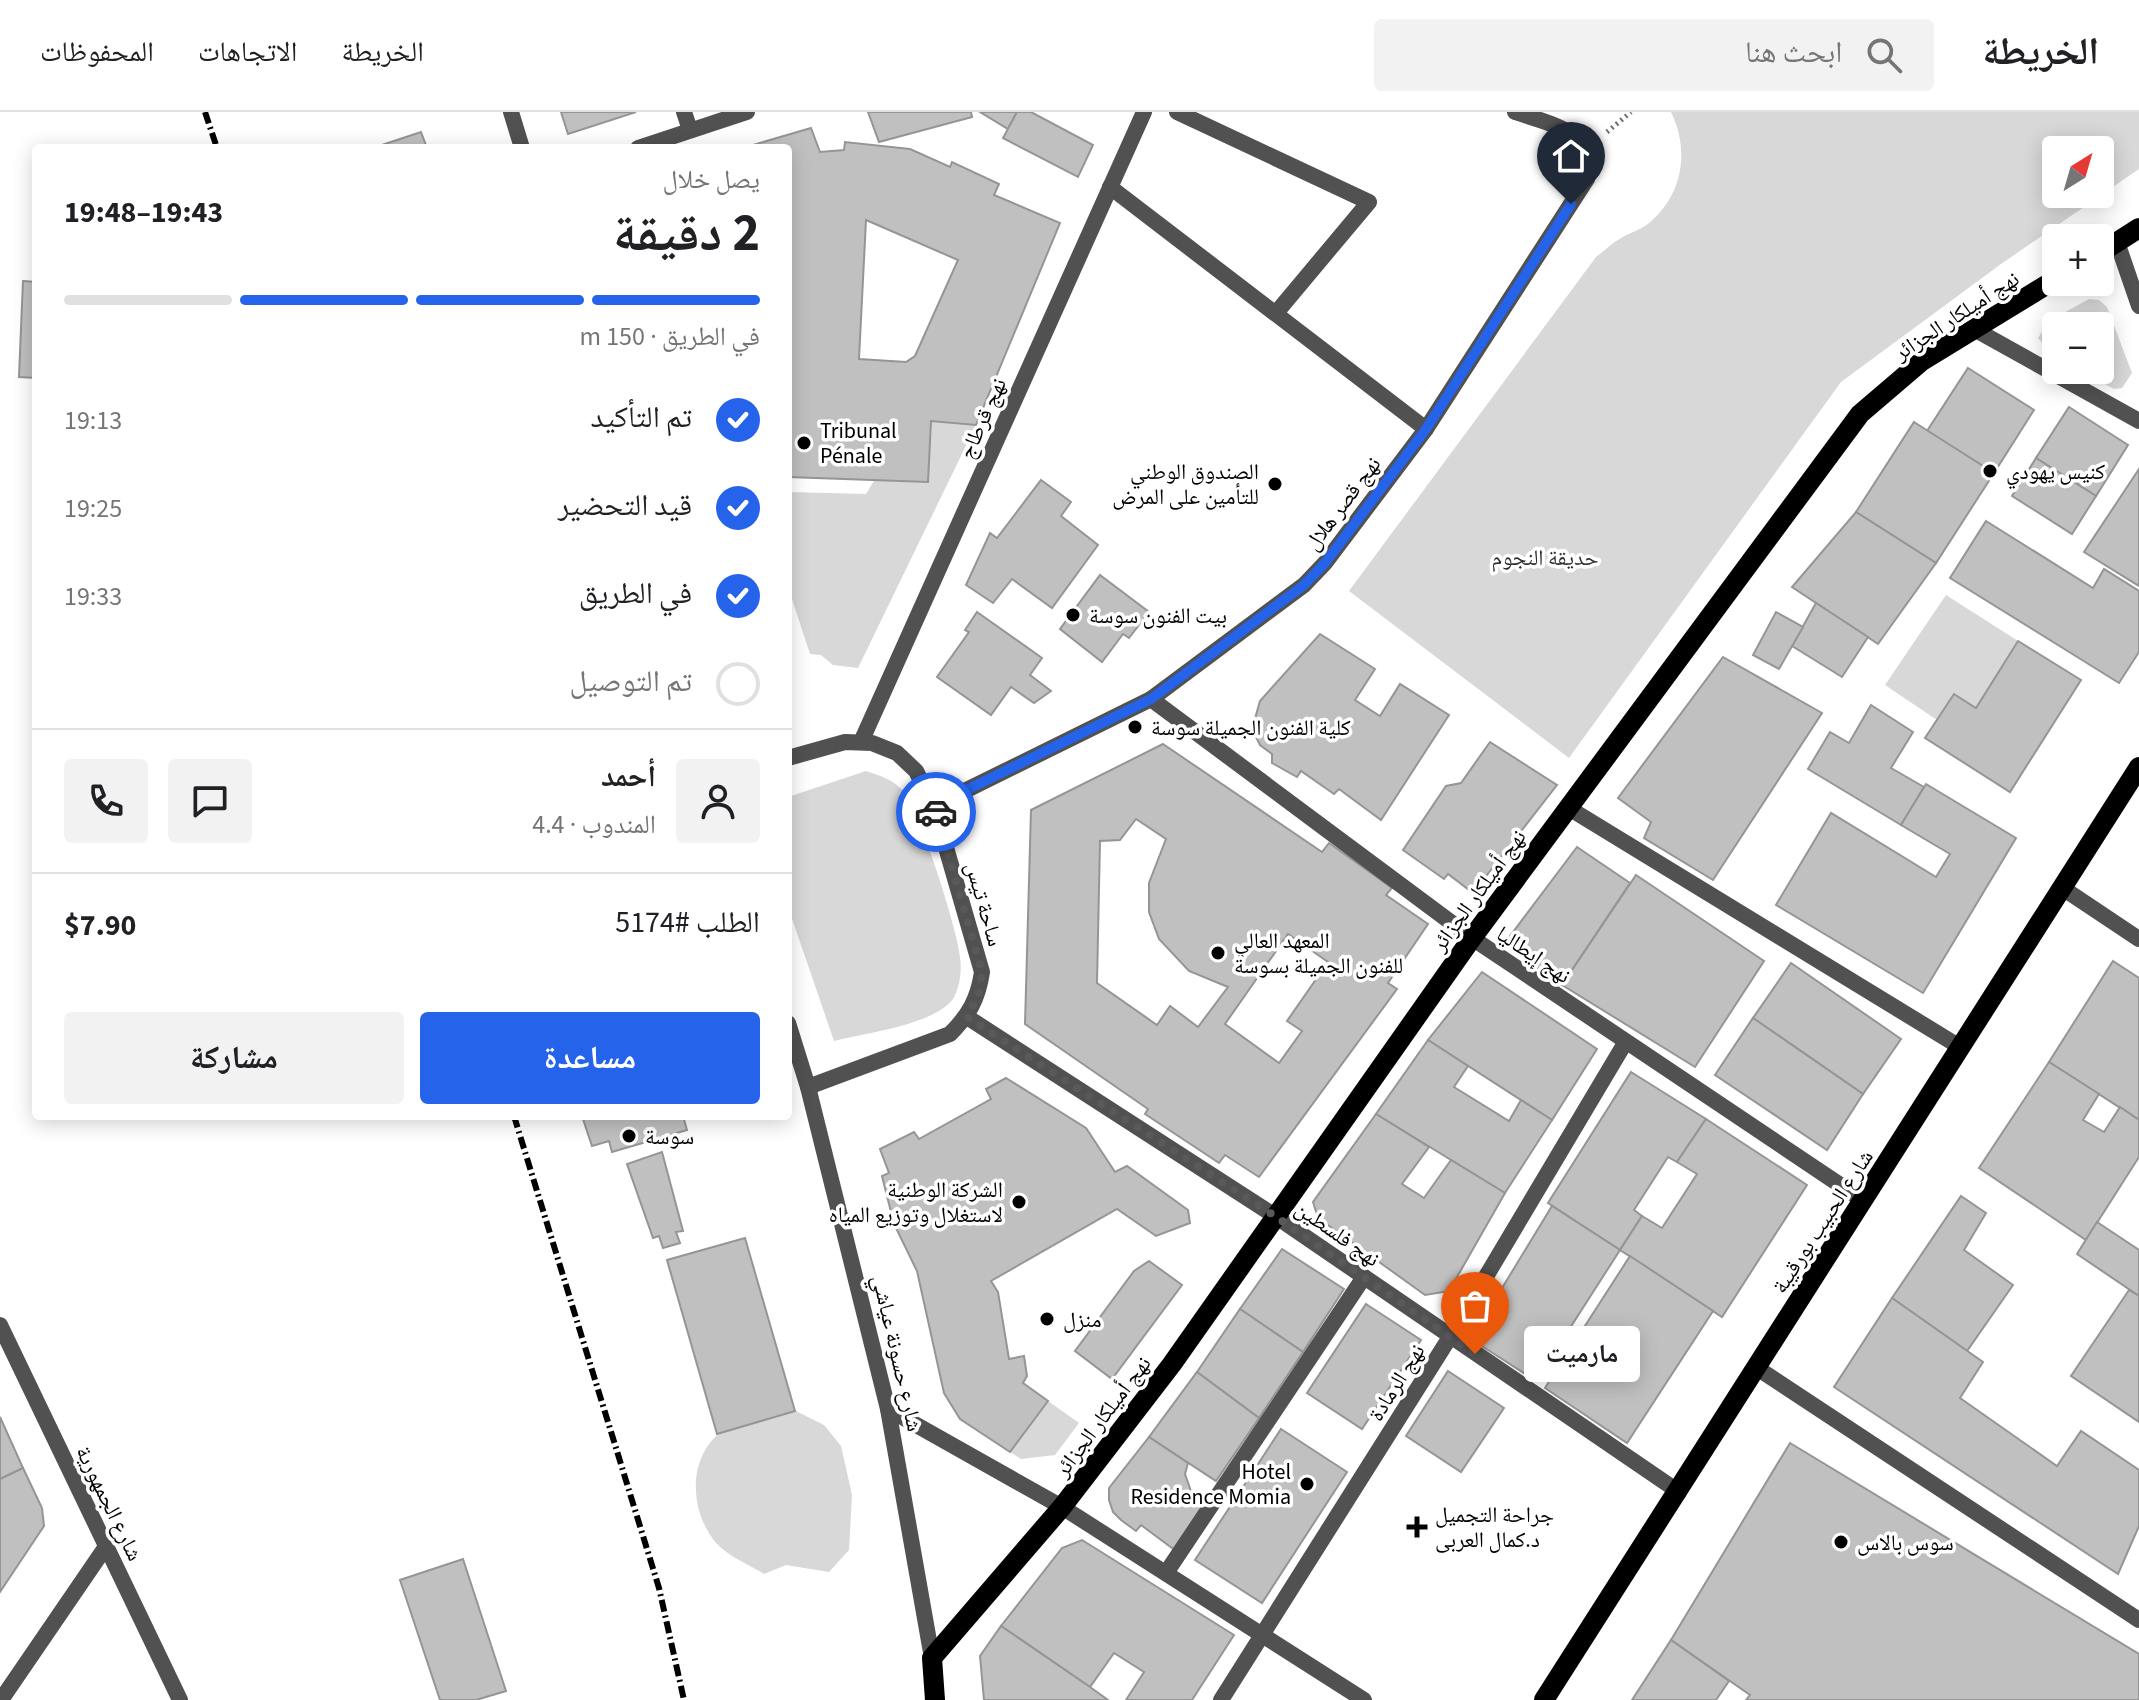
<!DOCTYPE html>
<html lang="ar">
<head>
<meta charset="utf-8">
<style>
  :root { --surface:#fff; --page:#f2f2f2; --text:#202124; --muted:#757577; --line:#e0e0e0; --accent:#2563eb }
  body { margin:0; font-family:"Source Sans 3","Noto Naskh Arabic",sans-serif; background:var(--page); color:var(--text); direction:rtl; height:100vh; display:flex; flex-direction:column; font-size:30px; white-space:nowrap }
  * { box-sizing:border-box; margin:0 }
  p { font-size:26px; color:var(--muted) }
  .icon { flex:none; width:44px; height:44px; fill:none; stroke:currentColor; stroke-width:2; stroke-linecap:round; stroke-linejoin:round }
  .map { position:relative; flex:1; overflow:hidden; direction:ltr }
  .panel { position:absolute; left:32px; top:32px; width:760px; height:976px; display:flex; flex-direction:column; background:var(--surface); border-radius:8px; box-shadow:0 4px 20px #0003; direction:rtl }
  .panel>* { flex:none }
  .needle { width:52px; rotate:37deg }
  .buttons { position:absolute; left:2042px; top:24px; display:grid; gap:16px }
  .buttons a { display:grid; place-items:center; width:72px; height:72px; border-radius:8px; background:var(--surface); box-shadow:0 4px 20px #0003; font-size:40px }
  .pin { position:absolute; display:grid; place-items:center; width:68px; height:68px; color:#fff; margin:-82px -34px; border-radius:50% 50% 50% 0; rotate:-45deg; box-shadow:0 0 8px #0007 }
  .pin .icon { rotate:45deg }
  .courier { position:absolute; display:grid; place-items:center; width:80px; height:80px; margin:-40px; border:6px solid #2563eb; border-radius:50%; background:#fff; color:#222; box-shadow:0 2px 10px #0007 }
  .bubble { position:absolute; height:56px; border-radius:8px; background:var(--surface); box-shadow:0 4px 20px #0003; font-size:26px; font-weight:700; line-height:56px; text-align:center; direction:rtl }
  .overview em { font-style:normal; font-weight:700 }
  .overview div { display:flex; flex-direction:column-reverse }
  .overview { display:flex; align-items:center; justify-content:space-between; height:136px; padding:0 32px }
  h1 { font-size:52px; font-weight:700; line-height:60px }
  .bar { display:grid; grid-template-columns:repeat(4,1fr); gap:12px 8px; align-content:center; height:96px; padding:0 32px }
  .bar i { height:10px; border-radius:6px; background:var(--line) }
  .bar .active { background:var(--accent) }
  .bar p { grid-column:span 4 }
  .line { display:flex; align-items:center; gap:20px; padding:0 32px; border-top:2px solid var(--line) }
  .line div { flex:1 }
  .round { display:grid; place-items:center; flex:none; width:84px; height:84px; border-radius:8px; background:var(--page) }
  ol { padding:0 32px; list-style:none }
  li { display:flex; align-items:center; gap:24px; height:88px }
  li p { margin-inline-start:auto }
  li .icon { padding:8px; border-radius:50%; background:var(--accent); color:#fff; stroke-width:4 }
  li:last-child { color:var(--muted) }
  li i { width:44px; height:44px; border:4px solid var(--line); border-radius:50% }
  .primary-button { display:flex; gap:16px; margin-top:auto; padding:16px 32px }
  .primary-button a { flex:1; height:92px; border-radius:8px; background:var(--accent); color:#fff; font-size:32px; font-weight:700; line-height:92px; text-align:center }
  .primary-button a+a { background:var(--page); color:var(--text) }
  header { display:flex; align-items:center; gap:48px; box-sizing:border-box; height:112px; padding:0 40px; background:var(--surface); border-bottom:2px solid var(--line) }
  header strong { font-size:38px }
  nav { display:flex; gap:44px; margin-inline-start:auto; font-size:28px }
  .search { width:560px; height:72px; background:var(--page); display:flex; align-items:center; gap:20px; box-sizing:border-box; padding:0 28px; border-radius:8px; color:var(--muted); font-size:30px }
  .map>svg:first-child { display:block }
  .green { fill:#d8d8d8; fill-rule:evenodd }
  .building { fill:#c0c0c0; stroke:#959595; stroke-width:2; fill-rule:evenodd }
  .lines { fill:none; stroke-linecap:round; stroke-linejoin:round }
  .path { stroke:#737373; stroke-width:5; stroke-dasharray:2 4; stroke-linecap:butt }
  .street { stroke:#515151; stroke-width:16 }
  .primary { stroke:#000; stroke-width:20 }
  .rail { stroke:#000; stroke-width:6; stroke-dasharray:12 4 2 4; stroke-linecap:butt }
  .done { stroke:#595959; stroke-width:8; stroke-dasharray:0 14.4 }
  .route { stroke:#2563eb; stroke-width:10 }
  .poi-dot { fill:#000; stroke:#fff; stroke-width:3 }
  .labels { text-anchor:middle; stroke-width:7; stroke-linejoin:round; paint-order:stroke }
  .street-label { font-size:22px; fill:#000; stroke:#fff }
  .poi-label { font-size:22px; fill:#000; stroke:#fff; text-anchor:start }
  .park-label { font-size:22px; fill:#2f2f2f; stroke:#fff }
</style>
</head>
<body>
<header>
<strong>الخريطة</strong>
<div class="search"><svg class="icon" aria-label="search" viewBox="0 0 24 24"><circle cx="10" cy="10" r="6"/><path d="M15 15l6 6"/></svg>ابحث هنا</div>
<nav><a>الخريطة</a><a>الاتجاهات</a><a>المحفوظات</a></nav>
</header>
<div class="map">
<svg width="2139" height="1588" viewBox="0 0 2139 1588">
  <rect width="100%" height="100%" fill="#fff"/>
  <!-- green -->
  <g class="green">
    <path d="M 1671,0 L 2139,0 L 2139,57 L 2001,152 L 1841,270 L 1569,646 L 1349,479 L 1596,145 C 1604,139 1612,131 1621,126 C 1629,121 1640,118 1648,112 C 1683,83 1690,39 1671,0 ZM 2056,38 L 2100,38 L 2100,82 L 2056,82 Z"/>
    <polygon points="2089,187 2099,188 2107,195 2132,261 2122,276 2114,277 2078,258 2100,258 2100,214 2056,214 2056,246 2038,226 2049,209"/>
    <polygon points="931,309 976,313 858,556 833,553 821,543 810,542 788,475 788,380 866,382 875,367 928,370"/>
    <polygon points="1946,483 2018,529 1976,596 1954,582 1937,608 1885,573"/>
    <path d="M 866,659 C 880,664 893,667 903,679 C 919,697 958,819 960,845 C 962,858 960,875 953,887 C 934,913 864,921 834,929 L 788,795 L 788,685 Z"/>
    <polygon points="1048,1289 1079,1311 1055,1343 1021,1347 1010,1340"/>
    <path d="M 796,1299 L 824,1313 L 841,1334 L 852,1383 L 849,1438 L 829,1460 L 786,1453 L 764,1462 C 750,1453 728,1444 717,1432 C 689,1400 686,1343 725,1317 C 744,1304 774,1303 796,1299 Z"/>
  </g>
  <!-- building -->
  <g class="building">
    <polygon points="561,0 636,0 568,22"/>
    <polygon points="868,0 971,0 972,5 879,30"/>
    <polygon points="980,0 1017,0 1008,17"/>
    <polygon points="1017,0 1031,0 1093,33 1078,65 1003,26"/>
    <path d="M 811,16 L 820,40 L 844,38 L 845,30 L 910,37 L 950,55 L 952,50 L 999,72 L 994,83 L 1060,111 L 976,313 L 931,309 L 928,370 L 788,365 L 788,36 L 743,36 ZM 866,108 L 958,148 L 915,244 L 906,250 L 859,247 Z"/>
    <polygon points="421,20 427,36 383,36 382,33"/>
    <polygon points="23,169 36,170 36,266 19,265"/>
    <polygon points="1968,256 2034,298 1994,361 1927,319"/>
    <polygon points="2069,295 2128,333 2096,384 2036,346"/>
    <polygon points="1914,310 1994,361 1936,451 1856,400"/>
    <polygon points="2036,346 2096,384 2072,422 2012,384"/>
    <polygon points="2139,357 2139,474 2084,440"/>
    <polygon points="1041,368 1071,390 1061,404 1098,433 1052,496 1012,467 993,491 966,473 990,421 997,426"/>
    <polygon points="1856,400 1936,451 1878,532 1792,475"/>
    <polygon points="1986,409 2093,476 2104,457 2139,479 2139,540 2119,571 1950,466"/>
    <polygon points="1100,463 1149,500 1129,526 1123,522 1102,550 1060,517"/>
    <polygon points="1816,491 1868,525 1842,565 1792,534"/>
    <polygon points="977,500 1042,546 1030,563 1051,579 1034,591 1011,575 991,603 937,565 969,520 965,518"/>
    <polygon points="1776,500 1803,515 1779,557 1753,543"/>
    <polygon points="1320,522 1375,557 1355,588 1380,604 1400,572 1449,603 1381,708 1339,677 1334,682 1301,659 1297,665 1272,651 1272,642 1260,633 1252,617 1260,589"/>
    <polygon points="2018,529 2081,568 2010,680 1925,626 1954,582 1976,596"/>
    <polygon points="1723,545 1822,601 1713,768 1644,726 1651,710 1618,686"/>
    <polygon points="1871,593 1913,620 1891,656 1924,675 1901,713 1808,657 1830,620 1849,631"/>
    <polygon points="1490,630 1557,673 1473,781 1448,762 1444,767 1403,738 1446,674 1461,671"/>
    <path d="M 1163,632 L 1322,740 L 1329,731 L 1392,776 L 1386,783 L 1428,812 L 1388,871 L 1397,877 L 1259,1065 L 1225,1043 L 1219,1051 L 1145,1002 L 1148,997 L 1025,912 L 1031,698 ZM 1136,707 L 1166,727 L 1149,771 L 1149,800 L 1159,827 L 1189,859 L 1228,875 L 1198,915 L 1170,894 L 1157,913 L 1097,871 L 1100,729 L 1120,728 ZM 1288,822 L 1328,850 L 1287,909 L 1302,919 L 1279,951 L 1225,912 Z"/>
    <polygon points="1926,672 2016,726 1923,881 1776,793 1831,701 1936,765 1950,742 1901,713"/>
    <polygon points="1577,735 1630,771 1562,873 1504,832"/>
    <polygon points="1636,763 1764,849 1695,955 1562,873"/>
    <polygon points="2113,849 2139,866 2139,1008 2049,950"/>
    <polygon points="1791,851 1901,927 1863,982 1753,906"/>
    <polygon points="1482,860 1597,937 1552,1008 1428,928"/>
    <polygon points="1753,906 1863,982 1827,1038 1715,963"/>
    <polygon points="1428,928 1468,954 1454,975 1509,1009 1521,988 1552,1008 1505,1081 1376,1002"/>
    <polygon points="2049,950 2099,982 2083,1008 2104,1020 2120,995 2139,1008 2139,1045 2086,1128 1979,1056"/>
    <polygon points="1631,960 1706,1007 1677,1050 1668,1045 1634,1098 1642,1104 1620,1138 1548,1091"/>
    <polygon points="1006,966 1086,1016 1115,1060 1127,1054 1188,1098 1190,1111 1156,1124 1117,1097 991,1169 998,1180 1009,1247 1024,1244 1027,1264 1023,1271 1048,1289 1010,1340 960,1307 944,1281 917,1159 894,1112 882,1064 889,1061 880,1037 914,1020 919,1027 991,987 986,977"/>
    <polygon points="1376,1002 1429,1035 1402,1072 1424,1086 1451,1048 1505,1081 1449,1179 1425,1183 1318,1106 1313,1090"/>
    <polygon points="582,1004 683,1004 687,1018 612,1040 609,1029 592,1034"/>
    <polygon points="1706,1007 1807,1073 1722,1205 1620,1138 1642,1104 1662,1116 1697,1062 1677,1050"/>
    <polygon points="662,1040 683,1119 676,1120 680,1131 663,1136 659,1124 653,1126 627,1052"/>
    <polygon points="1961,1084 1986,1101 1964,1138 2013,1173 1967,1239 1892,1186"/>
    <polygon points="1552,1094 1620,1138 1536,1269 1471,1227"/>
    <polygon points="2097,1110 2139,1138 2139,1184 2077,1142"/>
    <polygon points="745,1126 795,1299 717,1322 667,1148"/>
    <polygon points="1282,1137 1344,1177 1303,1240 1240,1197"/>
    <polygon points="1630,1144 1713,1199 1627,1331 1545,1276"/>
    <polygon points="1149,1149 1182,1173 1112,1267 1075,1239 1134,1159"/>
    <polygon points="2129,1178 2139,1184 2139,1310 2071,1264"/>
    <polygon points="1892,1186 1983,1250 1960,1286 2057,1354 2081,1319 2139,1358 2139,1414 2118,1462 1834,1275"/>
    <polygon points="1366,1192 1421,1228 1362,1317 1307,1281"/>
    <polygon points="1240,1197 1303,1240 1259,1306 1197,1260"/>
    <polygon points="1448,1259 1504,1296 1461,1360 1406,1324"/>
    <polygon points="1197,1260 1259,1306 1216,1369 1149,1325"/>
    <polygon points="0,1305 23,1356 0,1367"/>
    <polygon points="1281,1317 1347,1360 1262,1491 1195,1448"/>
    <polygon points="1149,1325 1188,1351 1185,1362 1192,1382 1204,1392 1176,1439 1141,1413 1136,1419 1121,1408 1113,1400 1109,1388 1109,1376"/>
    <polygon points="1790,1331 2139,1542 2139,1588 1746,1588 1750,1583 1671,1528"/>
    <polygon points="23,1356 42,1396 44,1414 0,1480 0,1367"/>
    <polygon points="1082,1428 1234,1523 1192,1588 1126,1588 1144,1560 1114,1541 1090,1575 1001,1514 1062,1436"/>
    <polygon points="463,1447 506,1579 476,1588 440,1588 400,1468"/>
    <polygon points="1001,1514 1090,1575 1108,1588 984,1588 980,1544"/>
    <polygon points="1671,1528 1729,1569 1716,1588 1632,1588"/>
  </g>
  <g class="lines">
    <!-- path -->
    <polyline class="path" points="1607,20 1631,0"/>
    <!-- street -->
    <g class="street">
      <polyline points="511,0 522,36"/>
      <polyline points="684,0 690,18"/>
      <polyline points="1177,0 1369,90 1276,201"/>
      <polyline points="638,36 747,0"/>
      <polyline points="1110,75 1426,317"/>
      <polyline points="2117,130 2139,194"/>
      <polyline points="1974,217 2139,309"/>
      <polyline points="1151,587 1472,826 1864,1089"/>
      <polyline points="861,630 1144,0"/>
      <path d="M 788,646 L 845,630 L 872,631 L 897,641 L 916,659 L 934,694 L 982,860 C 978,887 969,903 950,922 L 808,975"/>
      <path d="M 934,694 L 1151,587 L 1304,473 L 1325,451 L 1426,317 L 1587,67 C 1600,20 1550,12 1515,0"/>
      <polyline points="1567,695 1960,935"/>
      <polyline points="2061,775 2139,827"/>
      <polyline points="967,905 1275,1104 1679,1380"/>
      <polyline points="788,911 808,975 888,1297 932,1546"/>
      <polyline points="0,1213 180,1588"/>
      <polyline points="1757,1256 2139,1508"/>
      <polyline points="888,1297 1062,1395 1364,1588"/>
      <polyline points="1166,1461 1364,1165"/>
      <polyline points="1,1588 107,1433"/>
      <polyline points="1221,1588 1450,1225 1625,931"/>
    </g>
    <!-- primary -->
    <g class="primary">
      <polyline points="2100,141 2139,116"/>
      <polyline points="935,1588 932,1546 1062,1395 1172,1252 1472,826 1860,302 1922,249 2056,167"/>
      <polyline points="1544,1588 2139,655"/>
    </g>
    <!-- rail -->
    <g class="rail">
      <polyline points="205,0 217,36"/>
      <polyline points="514,1004 659,1476 684,1588"/>
    </g>
  </g>
  <g class="lines">
    <!-- done -->
    <polyline class="done" points="936,700 982,860 978,884 967,905 1275,1104 1475,1242"/>
    <!-- route -->
    <polyline class="route" points="936,700 934,694 1151,587 1304,473 1325,451 1426,317 1571,92"/>
  </g>
  <!-- markers -->
  <g class="poi-dot">
    <circle cx="804" cy="331" r="8"/>
    <circle cx="1990" cy="359" r="8"/>
    <circle cx="1275" cy="372" r="8"/>
    <circle cx="1073" cy="503" r="8"/>
    <circle cx="1135" cy="615" r="8"/>
    <circle cx="1218" cy="841" r="8"/>
    <circle cx="629" cy="1024" r="8"/>
    <circle cx="1019" cy="1090" r="8"/>
    <circle cx="1047" cy="1207" r="8"/>
    <circle cx="1307" cy="1372" r="8"/>
    <path d="M1413 1403h8v8h8v8h-8v8h-8v-8h-8v-8h8z"/>
    <circle cx="1841" cy="1430" r="8"/>
  </g>
  <g class="labels">
    <!-- street labels -->
    <g class="street-label">
      <text transform="translate(1956 203) rotate(-33)" y="8">نهج أميلكار الجزائر</text>
      <text transform="translate(982 306) rotate(-66)" y="8">نهج قرطاج</text>
      <text transform="translate(1342 391) rotate(-53)" y="8">نهج قصر هلال</text>
      <text transform="translate(1478 778) rotate(-54)" y="8">نهج أميلكار الجزائر</text>
      <text transform="translate(985 792) rotate(74)" y="8">ساحة تيس</text>
      <text transform="translate(1534 842) rotate(34)" y="8">نهج إيطاليا</text>
      <text transform="translate(1822 1109) rotate(-57)" y="8">شارع الحبيب بورقيبة</text>
      <text transform="translate(1338 1121) rotate(35)" y="8">نهج فلسطين</text>
      <text transform="translate(898 1241) rotate(77)" y="8">شارع حسونة عياشي</text>
      <text transform="translate(1396 1270) rotate(-58)" y="8">نهج الرمادة</text>
      <text transform="translate(1102 1304) rotate(-53)" y="8">نهج أميلكار الجزائر</text>
      <text transform="translate(110 1391) rotate(64)" y="8">شارع الجمهورية</text>
    </g>
    <!-- poi labels -->
    <g class="poi-label">
      <text x="820" y="326">Tribunal<tspan x="820" dy="25">Pénale</tspan></text>
      <text x="1259" y="367" text-anchor="end">الصندوق الوطني<tspan x="1259" dy="25">للتأمين على المرض</tspan></text>
      <text x="2006" y="367">كنيس يهودي</text>
      <text x="1089" y="511">بيت الفنون سوسة</text>
      <text x="1151" y="623">كلية الفنون الجميلة سوسة</text>
      <text x="1234" y="836">المعهد العالي<tspan x="1234" dy="25">للفنون الجميلة بسوسة</tspan></text>
      <text x="645" y="1032">سوسة</text>
      <text x="1003" y="1085" text-anchor="end">الشركة الوطنية<tspan x="1003" dy="25">لاستغلال وتوزيع المياه</tspan></text>
      <text x="1063" y="1215">منزل</text>
      <text x="1291" y="1367" text-anchor="end">Hotel<tspan x="1291" dy="25">Residence Momia</tspan></text>
      <text x="1435" y="1410">جراحة التجميل<tspan x="1435" dy="25">د.كمال العربى</tspan></text>
      <text x="1857" y="1438">سوس بالاس</text>
    </g>
    <!-- park labels -->
    <g class="park-label">
      <text x="1545" y="453">حديقة النجوم</text>
    </g>
  </g>
</svg>
<div class="buttons">
<a><svg class="needle" viewBox="-14 -14 28 28"><path d="M0-13l5 13h-10z" fill="#e53935"/><path d="M0 13l5-13h-10z" fill="#757577"/></svg></a>
<a>+</a>
<a>−</a>
</div>
<div class="pin" style="left:1475px;top:1242px;background:#ea580c"><svg class="icon" aria-label="bag" viewBox="0 0 24 24"><path d="M5 8h14l-1 12H6zM9 8a3 3 0 0 1 6 0"/></svg></div>
<div class="pin" style="left:1571px;top:92px;background:#1f2937"><svg class="icon" aria-label="home" viewBox="0 0 24 24"><path d="M3 11l9-7 9 7M6 9v11h12V9"/></svg></div>
<div class="courier" style="left:936px;top:700px"><svg class="icon" aria-label="car" viewBox="0 0 24 24"><path d="M5 17H2v-5l4-1 3-4h7l3 4 3 1v5h-3M9 17h6M6 11h13"/><circle cx="7" cy="17" r="2"/><circle cx="17" cy="17" r="2"/></svg></div>
<div class="bubble" style="left:1524px;top:1214px;width:116px">مارميت</div>
<section class="panel">
<div class="overview"><div><h1>2 دقيقة</h1><p>يصل خلال</p></div><em>19:43–19:48</em></div>
<div class="bar"><i class="active"></i><i class="active"></i><i class="active"></i><i></i><p>في الطريق · 150 m</p></div>
<ol>
<li><svg class="icon" aria-label="check" viewBox="0 0 24 24"><path d="M5 12l5 5 9-10"/></svg>تم التأكيد<p>19:13</p></li>
<li><svg class="icon" aria-label="check" viewBox="0 0 24 24"><path d="M5 12l5 5 9-10"/></svg>قيد التحضير<p>19:25</p></li>
<li><svg class="icon" aria-label="check" viewBox="0 0 24 24"><path d="M5 12l5 5 9-10"/></svg>في الطريق<p>19:33</p></li>
<li><i></i>تم التوصيل</li>
</ol>
<div class="line" style="height:144px"><a class="round"><svg class="icon" aria-label="person" viewBox="0 0 24 24"><circle cx="12" cy="8" r="4"/><path d="M4 21q1-7 8-7t8 7"/></svg></a><div><b>أحمد</b><p>المندوب · 4.4</p></div><a class="round"><svg class="icon" aria-label="chat" viewBox="0 0 24 24"><path d="M4 5h16v11H9l-5 4z"/></svg></a><a class="round"><svg class="icon" aria-label="phone" viewBox="0 0 24 24"><path d="M5 4h4l2 5-3 2q2 4 5 5l2-3 5 2v4C11 20 4 13 5 4z"/></svg></a></div>
<div class="line" style="height:104px"><div>الطلب #5174</div><b>$7.90</b></div>
<div class="primary-button"><a>مساعدة</a><a>مشاركة</a></div>
</section>
</div>
</body>
</html>
